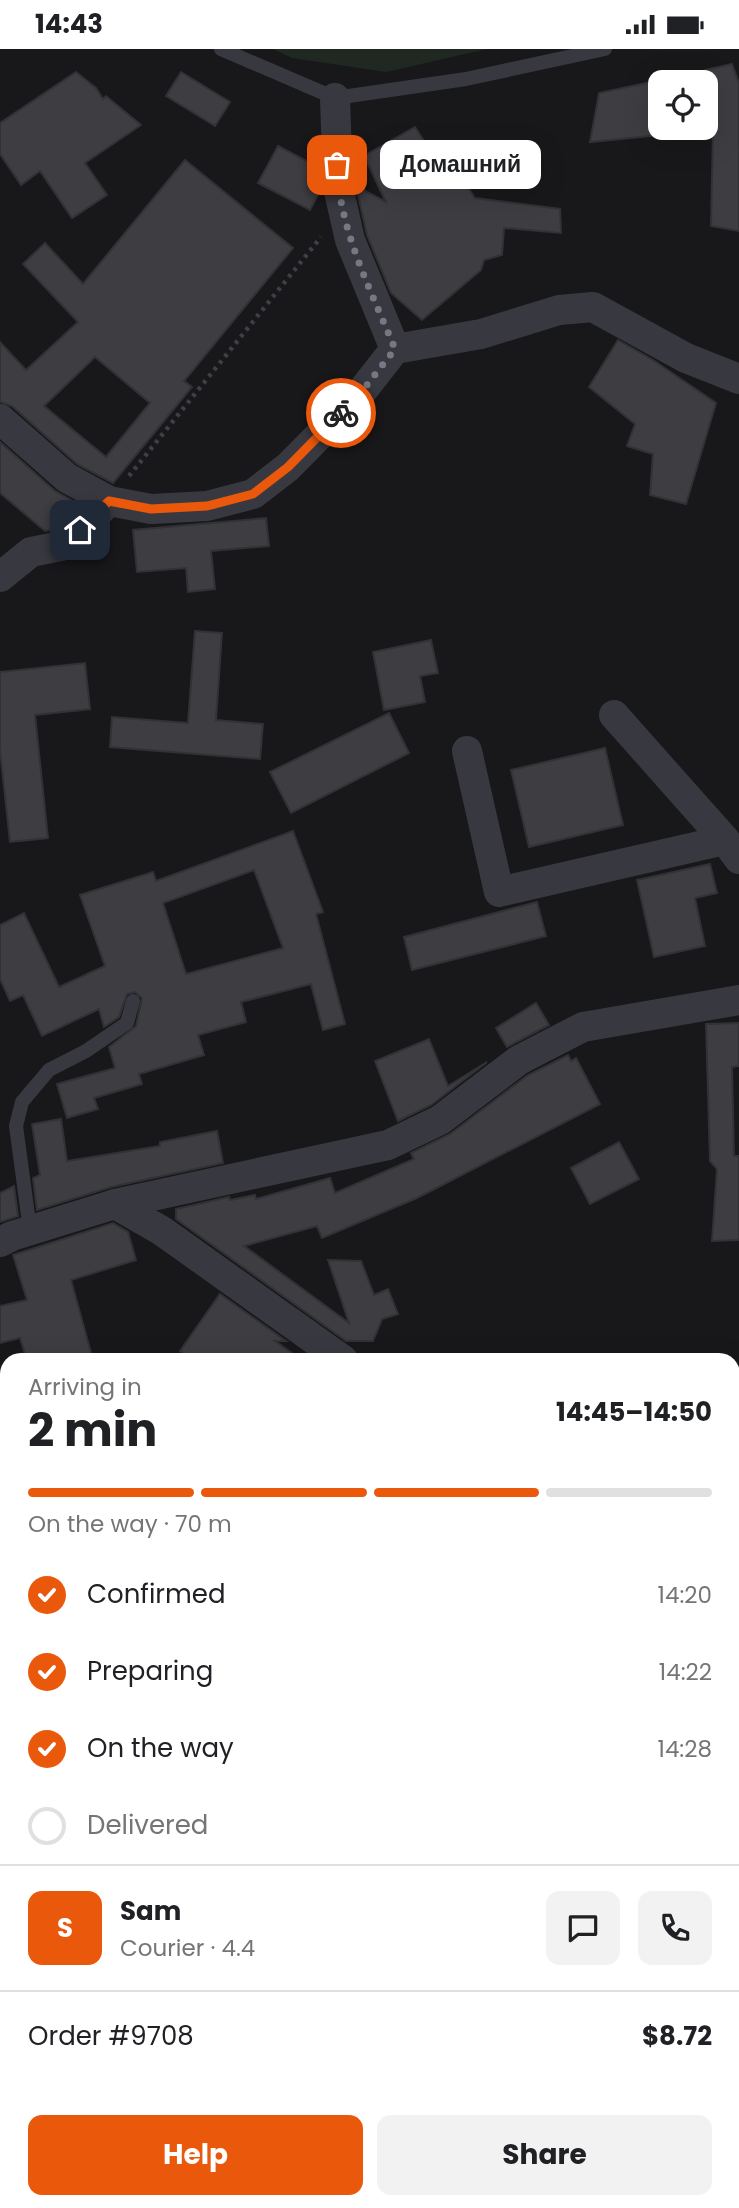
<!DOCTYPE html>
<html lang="en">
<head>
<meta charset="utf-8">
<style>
  :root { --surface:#fff; --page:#f2f2f2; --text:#202124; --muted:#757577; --line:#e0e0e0; --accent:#ea580c }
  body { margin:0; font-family:Poppins,sans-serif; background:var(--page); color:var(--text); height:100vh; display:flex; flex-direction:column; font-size:26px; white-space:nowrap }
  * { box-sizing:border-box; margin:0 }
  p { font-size:23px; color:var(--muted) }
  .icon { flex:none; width:38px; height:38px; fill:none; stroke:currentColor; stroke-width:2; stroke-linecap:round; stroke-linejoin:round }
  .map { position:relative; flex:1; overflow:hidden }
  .drawer { position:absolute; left:0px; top:1304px; width:740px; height:856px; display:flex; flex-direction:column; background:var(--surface); border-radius:21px 21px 0 0; box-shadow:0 7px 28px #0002 }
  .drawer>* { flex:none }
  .controls { position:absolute; left:648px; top:21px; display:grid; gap:14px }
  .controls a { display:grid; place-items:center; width:70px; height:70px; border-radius:14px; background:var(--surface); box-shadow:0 7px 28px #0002; font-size:35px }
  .pin { position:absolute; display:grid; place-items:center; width:60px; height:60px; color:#fff; margin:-30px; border-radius:14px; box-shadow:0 4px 10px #0006 }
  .courier { position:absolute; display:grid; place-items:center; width:70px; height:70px; margin:-35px; border:5px solid #ea580c; border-radius:50%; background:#fff; color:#222; box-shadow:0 2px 9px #0007 }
  .bubble { position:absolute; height:49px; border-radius:14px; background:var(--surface); box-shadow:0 7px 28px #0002; font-size:23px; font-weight:700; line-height:49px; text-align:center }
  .overview em { font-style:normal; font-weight:700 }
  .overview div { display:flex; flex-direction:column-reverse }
  .overview { display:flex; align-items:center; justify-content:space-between; height:119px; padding:0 28px }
  h1 { font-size:46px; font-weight:700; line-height:52px }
  .bar { display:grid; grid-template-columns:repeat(4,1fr); gap:10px 7px; align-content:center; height:84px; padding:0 28px }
  .bar i { height:9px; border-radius:5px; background:var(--line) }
  .bar .on { background:var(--accent) }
  .bar p { grid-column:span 4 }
  .line { display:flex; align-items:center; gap:18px; padding:0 28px; border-top:2px solid var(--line) }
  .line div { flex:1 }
  .round { display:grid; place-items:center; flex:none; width:74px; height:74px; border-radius:14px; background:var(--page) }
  ol { padding:0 28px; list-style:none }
  li { display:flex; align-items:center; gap:21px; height:77px }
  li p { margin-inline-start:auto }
  li .icon { padding:7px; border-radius:50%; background:var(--accent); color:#fff; stroke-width:4 }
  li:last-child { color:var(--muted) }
  li i { width:38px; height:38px; border:4px solid var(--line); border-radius:50% }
  .primary-button { display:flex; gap:14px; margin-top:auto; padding:14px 28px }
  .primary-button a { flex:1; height:80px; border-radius:14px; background:var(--accent); color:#fff; font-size:28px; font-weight:700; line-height:80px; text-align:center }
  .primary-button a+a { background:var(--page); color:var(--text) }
  .status { display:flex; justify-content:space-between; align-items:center; height:49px; padding:0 35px; background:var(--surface); direction:ltr }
  .status svg { height:19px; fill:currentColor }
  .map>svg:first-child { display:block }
  .green { fill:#1f2922 }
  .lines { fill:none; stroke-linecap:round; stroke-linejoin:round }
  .stream { stroke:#2c3440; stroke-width:9 }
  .building { fill:#3d3d42; stroke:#323136; stroke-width:2; fill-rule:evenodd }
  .path { stroke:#3e3f47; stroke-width:4.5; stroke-dasharray:3.5 5; stroke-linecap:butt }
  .service { stroke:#383840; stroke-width:14 }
  .minor { stroke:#383840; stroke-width:30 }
  .done { stroke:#767883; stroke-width:7; stroke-dasharray:0 12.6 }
  .route { stroke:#ea580c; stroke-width:9 }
</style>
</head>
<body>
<div class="status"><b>14:43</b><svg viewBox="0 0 49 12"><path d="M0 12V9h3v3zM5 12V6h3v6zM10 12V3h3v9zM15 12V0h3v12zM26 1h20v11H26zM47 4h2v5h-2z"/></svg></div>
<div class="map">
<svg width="739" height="2159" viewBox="0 0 739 2159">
  <rect width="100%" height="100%" fill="#18181a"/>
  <!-- green -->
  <polygon class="green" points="273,0 487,0 386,23 292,9"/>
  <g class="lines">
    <!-- stream -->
    <g class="stream">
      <polyline points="0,1662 7,1660"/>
      <polyline points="733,1877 739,1880"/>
    </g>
  </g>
  <!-- building -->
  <g class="building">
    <polygon points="732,15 739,34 739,182 711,177 713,81 705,82 705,21"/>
    <polygon points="76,23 96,39 103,50 106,47 141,76 85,114 107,146 72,169 40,122 21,136 0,105 0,74"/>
    <polygon points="181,23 230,53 215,77 166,47"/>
    <polygon points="660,31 660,86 590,93 599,44"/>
    <polygon points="415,78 443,121 453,116 475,149 560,160 561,184 504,179 502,206 484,211 481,221 422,271 391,244 367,186 356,137 386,153 364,107"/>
    <polygon points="278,97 320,119 321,140 310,161 258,134"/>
    <path d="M 185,111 L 293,199 L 184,332 L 192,338 L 113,434 L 77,415 L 12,357 L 0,353 L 0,293 L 26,321 L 78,273 L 23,215 L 45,194 L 83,235 ZM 95,308 L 150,354 L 106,408 L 44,357 Z"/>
    <polygon points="618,291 653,311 716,354 686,455 650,446 653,405 627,397 635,375 589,338"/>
    <polygon points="0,393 55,442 80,456 57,480 45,482 0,444"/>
    <polygon points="266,469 269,497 211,502 215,540 188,543 186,519 137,523 133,481"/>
    <polygon points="195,582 222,584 216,671 263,675 260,710 110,698 112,668 188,674"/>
    <polygon points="431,591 438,624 420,627 425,653 384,661 373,603"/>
    <polygon points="85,614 90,660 35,666 48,789 10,793 0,701 0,623"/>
    <polygon points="389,664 409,704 291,764 270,723"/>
    <polygon points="605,699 623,776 529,798 511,721"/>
    <path d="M 293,782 L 323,863 L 316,865 L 345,975 L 323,981 L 311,935 L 241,953 L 246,973 L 198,986 L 204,1006 L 139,1025 L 142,1035 L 94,1049 L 98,1060 L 67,1069 L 57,1035 L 115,1019 L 109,998 L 136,977 L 142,949 L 135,943 L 127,945 L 119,968 L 104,978 L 99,960 L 42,987 L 23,946 L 10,952 L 0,930 L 0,876 L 24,864 L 59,938 L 105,917 L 80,846 L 153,823 L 156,832 ZM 254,821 L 283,899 L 186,925 L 163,854 Z"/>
    <polygon points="710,815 717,844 695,849 705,897 654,908 637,831"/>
    <polygon points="537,853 546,887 412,921 404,888"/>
    <polygon points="536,954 549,976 507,998 496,979"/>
    <polygon points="739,974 739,1017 732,1018 734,1107 739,1107 739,1191 712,1192 717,1120 710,1112 706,975"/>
    <polygon points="429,990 448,1037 487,1013 431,1056 398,1072 375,1012"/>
    <polygon points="568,1006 571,1012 576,1009 600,1055 417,1149 322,1189 317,1177 244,1197 349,1274 328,1211 361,1212 374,1246 388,1240 398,1265 382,1270 373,1292 346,1292 176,1170 176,1160 229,1148 230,1151 255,1146 256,1150 330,1129 335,1144 414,1110 411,1104 450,1085 528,1026"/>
    <polygon points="61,1070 67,1112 160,1097 160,1093 217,1082 223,1114 111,1138 37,1161 33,1129 40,1126 32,1075"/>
    <polygon points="619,1093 639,1130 590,1155 571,1119"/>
    <polygon points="14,1137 18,1167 0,1173 0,1144"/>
    <polygon points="113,1174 128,1183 136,1211 71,1231 93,1311 27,1311 20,1289 0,1294 0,1257 27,1251 13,1206"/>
    <polygon points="220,1245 286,1292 275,1292 302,1311 193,1311 180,1302"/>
  </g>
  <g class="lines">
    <!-- path -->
    <g class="path">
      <polyline points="129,427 321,188"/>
      <polyline points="0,1364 7,1360"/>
      <polyline points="733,1743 739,1750"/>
    </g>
    <!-- service -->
    <g class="service">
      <polyline points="221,0 335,49 466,30 605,0"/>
      <polyline points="30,1181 16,1077 22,1053 49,1021 86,1002 127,974 133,952"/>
      <polyline points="417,2159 432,2152"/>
    </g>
    <!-- minor -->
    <g class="minor">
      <polyline points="335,49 338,138 350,191 395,300"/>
      <polyline points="0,370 67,429 109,452 151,460 207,457 253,445 288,418 359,346 395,300 481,285 559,261 593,258 686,309 739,330"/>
      <polyline points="0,528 31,503 66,496 109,452"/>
      <polyline points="614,666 725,791 739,810"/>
      <polyline points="467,702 499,843 725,791"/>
      <polyline points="115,1155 162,1182 343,1311"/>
      <polyline points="0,1193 12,1187 115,1155 388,1096 440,1071 519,1011 583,978 739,951"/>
      <polyline points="733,1529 739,1532"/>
      <polyline points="0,2129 7,2130"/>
      <polyline points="69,2152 79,2159"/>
    </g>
  </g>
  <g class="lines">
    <!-- done -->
    <path class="done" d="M 337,116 C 339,181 371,241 395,300 L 359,346 L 341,364"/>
    <!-- route -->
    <polyline class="route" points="80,481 109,452 151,460 207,457 253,445 288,418 341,364"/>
  </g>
</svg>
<div class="controls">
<a><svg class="icon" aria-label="locate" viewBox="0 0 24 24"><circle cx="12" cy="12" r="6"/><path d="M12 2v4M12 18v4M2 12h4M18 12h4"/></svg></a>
</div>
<div class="pin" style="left:337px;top:116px;background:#ea580c"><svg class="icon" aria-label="bag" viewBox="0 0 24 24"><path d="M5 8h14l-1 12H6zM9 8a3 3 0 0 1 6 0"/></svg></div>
<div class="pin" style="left:80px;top:481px;background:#1f2937"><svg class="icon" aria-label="home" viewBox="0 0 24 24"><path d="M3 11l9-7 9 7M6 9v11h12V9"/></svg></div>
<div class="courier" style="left:341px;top:364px"><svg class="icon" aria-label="bike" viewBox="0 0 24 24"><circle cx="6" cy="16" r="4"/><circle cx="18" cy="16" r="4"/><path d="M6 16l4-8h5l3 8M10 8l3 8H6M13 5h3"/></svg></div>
<div class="bubble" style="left:380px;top:91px;width:161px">Домашний</div>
<section class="drawer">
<div class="overview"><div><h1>2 min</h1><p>Arriving in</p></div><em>14:45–14:50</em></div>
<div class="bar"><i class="on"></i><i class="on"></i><i class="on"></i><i></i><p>On the way · 70 m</p></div>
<ol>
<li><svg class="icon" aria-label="check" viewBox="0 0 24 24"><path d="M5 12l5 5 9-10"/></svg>Confirmed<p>14:20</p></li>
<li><svg class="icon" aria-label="check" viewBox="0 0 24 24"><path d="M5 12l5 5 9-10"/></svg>Preparing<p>14:22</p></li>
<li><svg class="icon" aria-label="check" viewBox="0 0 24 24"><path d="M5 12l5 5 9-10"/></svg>On the way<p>14:28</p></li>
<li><i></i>Delivered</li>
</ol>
<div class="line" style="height:126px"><b class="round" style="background:var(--accent);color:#fff">S</b><div><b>Sam</b><p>Courier · 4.4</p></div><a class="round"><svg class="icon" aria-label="chat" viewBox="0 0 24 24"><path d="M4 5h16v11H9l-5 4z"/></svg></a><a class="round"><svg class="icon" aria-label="phone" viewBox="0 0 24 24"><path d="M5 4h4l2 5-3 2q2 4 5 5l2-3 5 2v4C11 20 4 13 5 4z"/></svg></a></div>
<div class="line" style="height:91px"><div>Order #9708</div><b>$8.72</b></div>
<div class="primary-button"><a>Help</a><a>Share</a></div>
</section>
</div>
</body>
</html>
